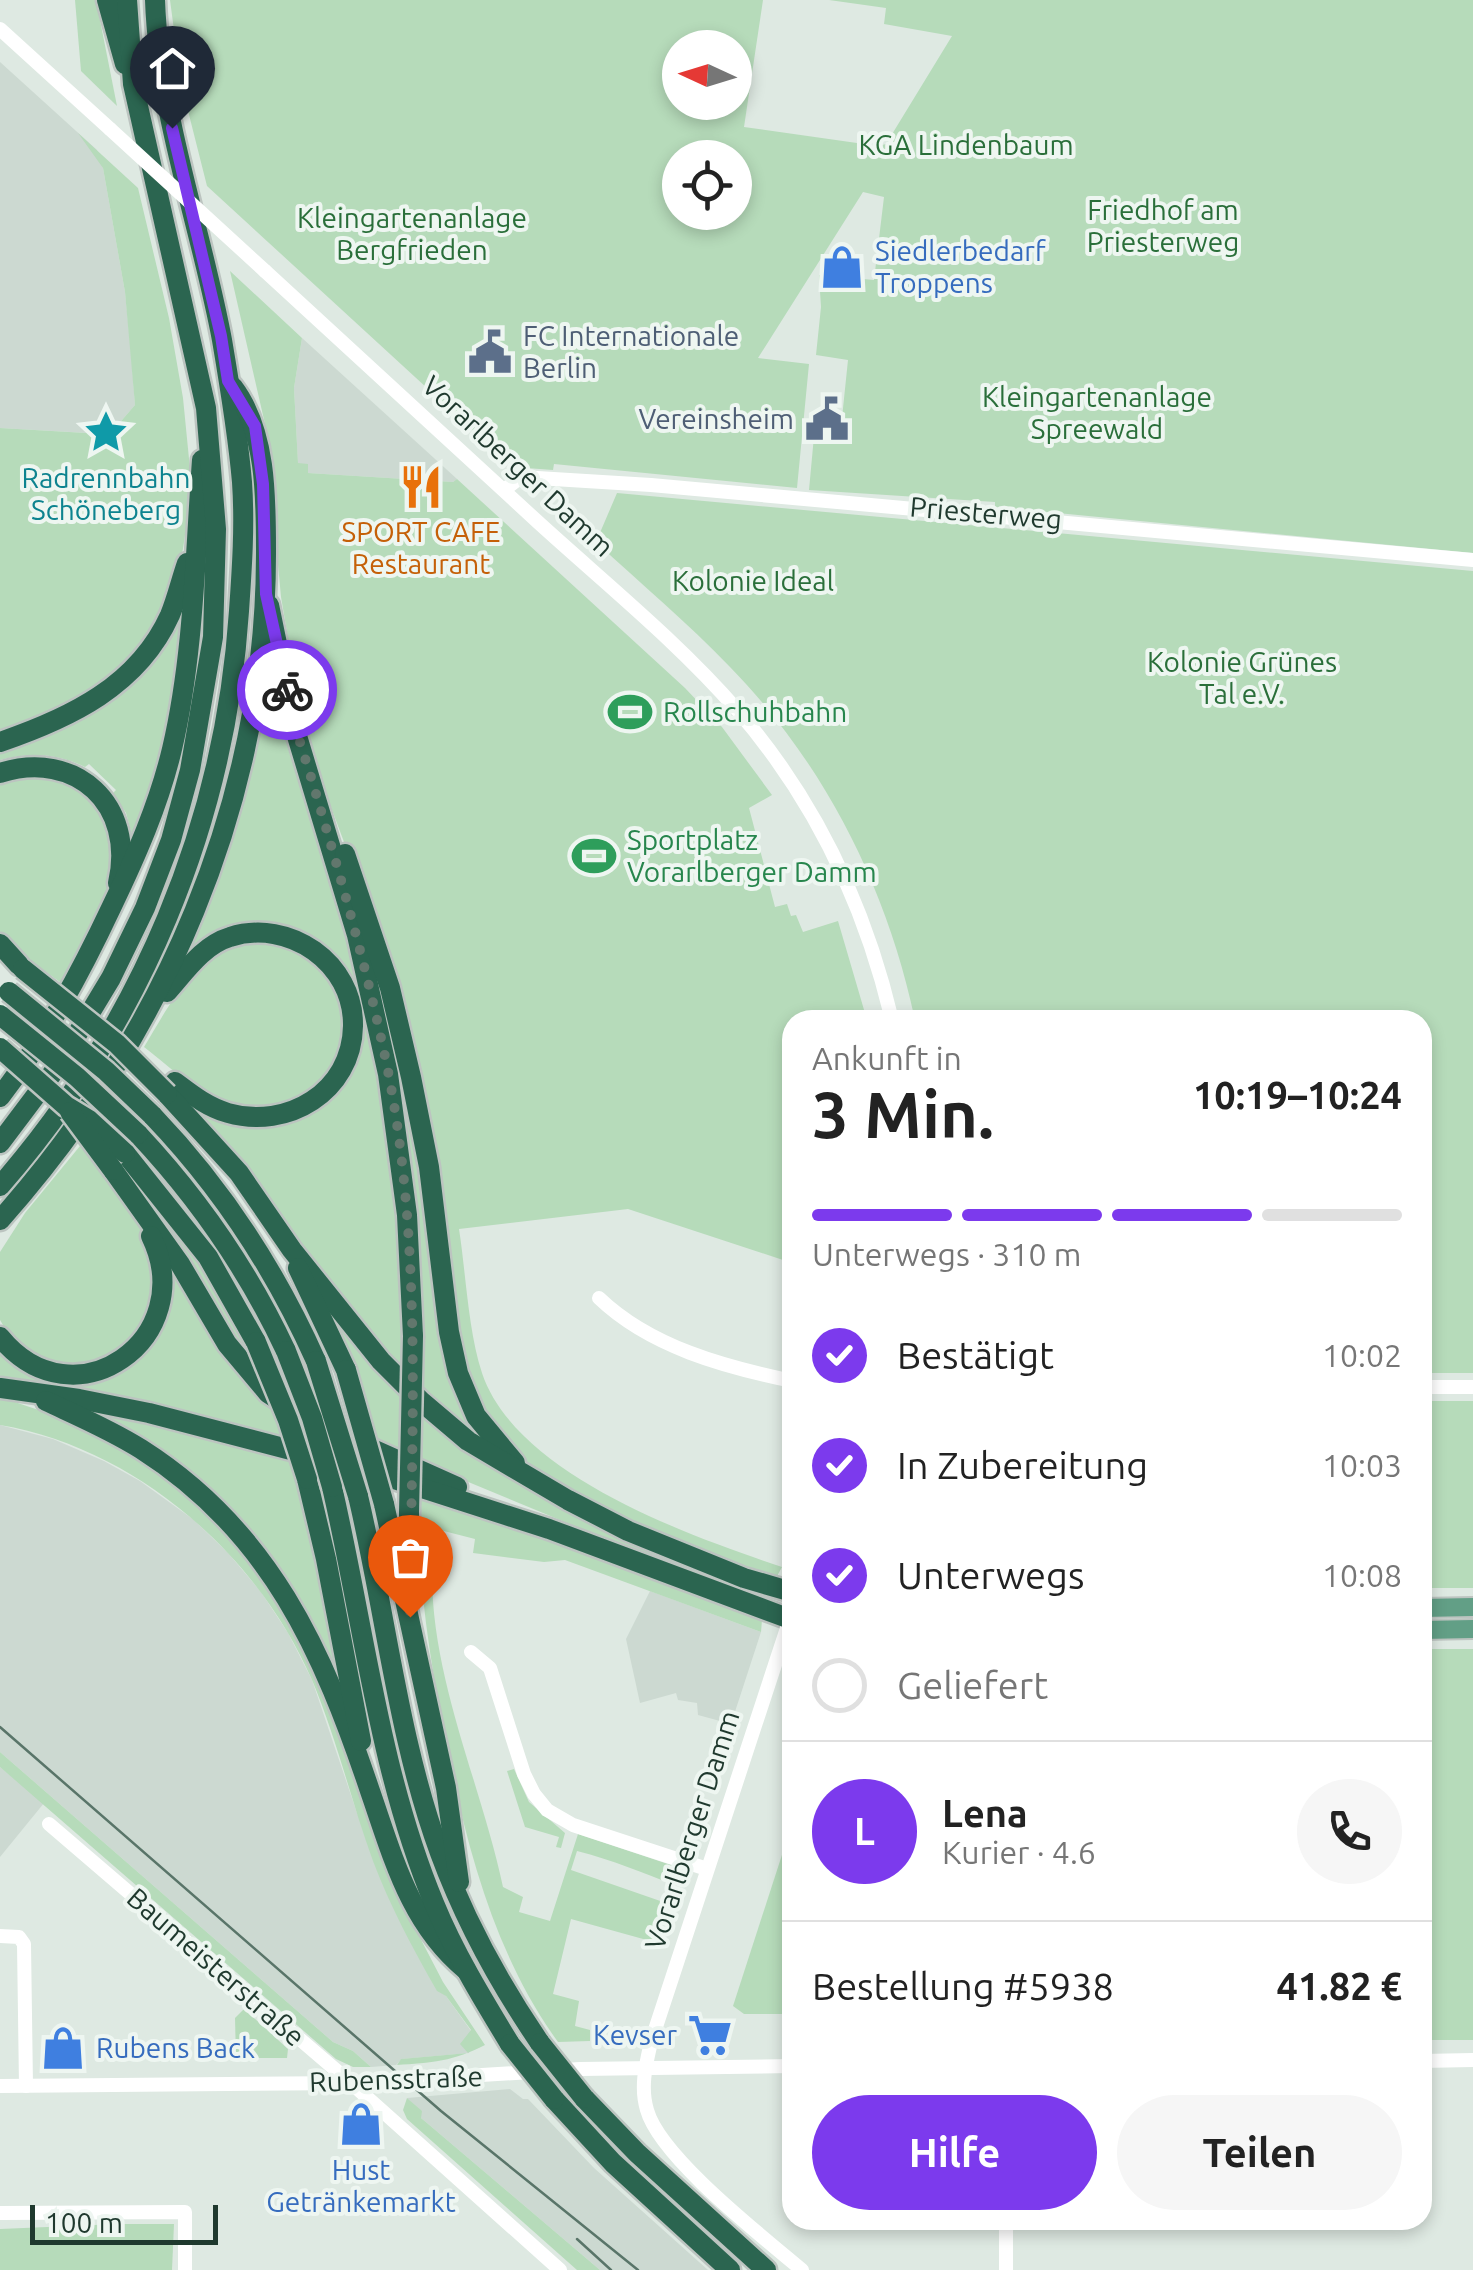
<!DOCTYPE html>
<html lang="de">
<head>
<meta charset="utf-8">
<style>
  :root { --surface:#fff; --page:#f6f6f6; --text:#222; --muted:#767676; --line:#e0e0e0; --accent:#7c3aed }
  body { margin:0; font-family:Ubuntu,sans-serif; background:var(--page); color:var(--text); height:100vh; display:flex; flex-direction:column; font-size:38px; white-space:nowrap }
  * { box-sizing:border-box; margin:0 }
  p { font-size:32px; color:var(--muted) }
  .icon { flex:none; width:55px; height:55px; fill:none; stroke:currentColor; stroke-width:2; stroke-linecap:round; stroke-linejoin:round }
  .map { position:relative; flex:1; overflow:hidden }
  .sheet { position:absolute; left:782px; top:1010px; width:650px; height:1220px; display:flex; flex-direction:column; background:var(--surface); border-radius:30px; box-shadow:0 5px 15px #0003 }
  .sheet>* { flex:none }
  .needle { width:65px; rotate:274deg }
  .controls { position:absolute; left:662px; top:30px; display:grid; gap:20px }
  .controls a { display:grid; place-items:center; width:90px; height:90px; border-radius:50%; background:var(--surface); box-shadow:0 5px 15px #0003; font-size:50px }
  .scale { position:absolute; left:30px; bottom:25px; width:188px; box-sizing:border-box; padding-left:10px; border:5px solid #1f392e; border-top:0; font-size:28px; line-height:35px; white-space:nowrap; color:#1f392e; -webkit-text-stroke:8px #eef6f1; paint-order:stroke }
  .pin { position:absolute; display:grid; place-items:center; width:85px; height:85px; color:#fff; margin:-102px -42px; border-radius:50% 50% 50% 0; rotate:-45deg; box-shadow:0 0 10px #0007 }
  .pin .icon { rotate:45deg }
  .courier { position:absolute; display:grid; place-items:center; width:100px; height:100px; margin:-50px; border:8px solid #7c3aed; border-radius:50%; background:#fff; color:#222; box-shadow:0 2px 12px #0007 }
  .summary em { font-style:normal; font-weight:700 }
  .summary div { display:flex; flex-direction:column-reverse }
  .summary { display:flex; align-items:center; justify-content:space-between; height:170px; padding:0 30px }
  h1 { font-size:65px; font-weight:700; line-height:75px }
  .bar { display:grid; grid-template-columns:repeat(4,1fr); gap:15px 10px; align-content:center; height:120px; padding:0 30px }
  .bar i { height:12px; border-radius:8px; background:var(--line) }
  .bar .selected { background:var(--accent) }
  .bar p { grid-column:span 4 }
  .line { display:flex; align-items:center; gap:25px; padding:0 30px; border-top:2px solid var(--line) }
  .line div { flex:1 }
  .round { display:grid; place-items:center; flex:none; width:105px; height:105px; border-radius:52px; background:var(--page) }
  ol { padding:0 30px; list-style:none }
  li { display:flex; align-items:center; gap:30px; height:110px }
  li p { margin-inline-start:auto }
  li .icon { padding:10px; border-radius:50%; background:var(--accent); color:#fff; stroke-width:4 }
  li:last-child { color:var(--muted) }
  li i { width:55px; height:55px; border:5px solid var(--line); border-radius:50% }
  .cta { display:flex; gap:20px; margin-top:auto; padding:20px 30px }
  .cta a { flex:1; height:115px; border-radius:60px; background:var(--accent); color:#fff; font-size:40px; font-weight:700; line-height:115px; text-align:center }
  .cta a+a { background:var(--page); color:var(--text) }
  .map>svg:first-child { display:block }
  .built { fill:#ccd9d1 }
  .green { fill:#b6dbba; fill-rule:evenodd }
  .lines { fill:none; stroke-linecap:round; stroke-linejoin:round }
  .major-casing { stroke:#bcc4c0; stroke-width:22 }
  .highway-casing { stroke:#bcc4c0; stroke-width:25 }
  .minor { stroke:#fff; stroke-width:14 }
  .major { stroke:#629f86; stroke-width:18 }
  .highway { stroke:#2b6550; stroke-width:20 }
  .tram { stroke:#597569; stroke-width:2.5 }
  .highway-bridge-casing { stroke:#bcc4c0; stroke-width:25; stroke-linecap:butt }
  .minor-bridge { stroke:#fff; stroke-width:14 }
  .highway-bridge { stroke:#2b6550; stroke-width:20 }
  .done { stroke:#62776d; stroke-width:10; stroke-dasharray:0 18 }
  .route { stroke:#7c3aed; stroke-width:12 }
  .labels { text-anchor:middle; stroke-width:8; stroke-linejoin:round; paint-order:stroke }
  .park-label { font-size:28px; fill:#2a6f3a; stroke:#eef6f1 }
  .shop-label { font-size:28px; fill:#366cbe; stroke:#eef6f1; text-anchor:start }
  .service-label { font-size:28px; fill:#4e5e75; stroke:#eef6f1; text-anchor:start }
  .street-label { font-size:28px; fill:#1f392e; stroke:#eef6f1 }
  .culture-label { font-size:28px; fill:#0d838f; stroke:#eef6f1 }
  .food-label { font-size:28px; fill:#c56008; stroke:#eef6f1 }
  .leisure-label { font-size:28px; fill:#27864d; stroke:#eef6f1; text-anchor:start }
</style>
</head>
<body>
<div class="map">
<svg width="1473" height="2270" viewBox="0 0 1473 2270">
  <rect width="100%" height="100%" fill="#dee9e2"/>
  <!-- built -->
  <g class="built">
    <polygon points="0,62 97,150 103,168 125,292 131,352 135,405 116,427 123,435 0,428"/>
    <polygon points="302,338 457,479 453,482 308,473 298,464 294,388"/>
    <polygon points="0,1425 53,1439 104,1461 140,1481 194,1520 228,1553 261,1592 288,1633 312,1680 357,1813 446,1996 471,2031 469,2053 402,2059 396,2065 371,2067 353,2051 333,2042 0,1752"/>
    <polygon points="650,1591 761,1632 731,1724 698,1715 697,1703 678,1700 676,1693 640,1703 626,1639"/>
    <polygon points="0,1767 44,1803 0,1857"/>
    <polygon points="510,2089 523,2099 528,2099 594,2168 708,2270 600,2270 427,2123 421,2118 421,2111 407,2098"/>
  </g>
  <!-- green -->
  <g class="green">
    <polygon points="75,0 96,0 117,106 81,71"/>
    <path d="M 170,0 L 763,0 L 744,127 L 878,146 L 886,144 L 952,36 L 884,24 L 886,8 L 829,0 L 1473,0 L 1473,553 L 995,507 L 995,502 L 809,490 L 814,436 L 840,437 L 848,360 L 816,355 L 821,307 L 819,275 L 874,280 L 884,197 L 863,192 L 758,358 L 809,364 L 797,488 L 554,464 L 553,470 L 513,467 L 207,186 L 181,83 ZM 680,48 L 735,48 L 735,102 L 680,102 ZM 680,158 L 735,158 L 735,212 L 680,212 Z"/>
    <polygon points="78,133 138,188 169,318 183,398 191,479 189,507 183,549 172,588 154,627 109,684 0,737 0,428 121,435 116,427 135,405 125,292 103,168"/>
    <path d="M 230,271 L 302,338 L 294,388 L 298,463 L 308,464 L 308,473 L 453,482 L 457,479 L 685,688 L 722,727 L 772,795 L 749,808 L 775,907 L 787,904 L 791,916 L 796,915 L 803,932 L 838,921 L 867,1020 L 792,1020 L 792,1263 L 628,1209 L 459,1229 C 466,1274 468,1330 482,1373 C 516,1475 690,1536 782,1567 L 776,1578 L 642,1526 L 557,1483 L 529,1464 L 495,1432 L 463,1370 L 447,1250 L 359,882 L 305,738 L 281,597 L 265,424 Z"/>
    <path d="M 617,493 L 1473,571 L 1473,1373 L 1423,1373 L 1422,1020 L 915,1020 C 887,888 825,764 730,667 C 688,623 641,584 596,542 Z"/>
    <path d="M 179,615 L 182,616 L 180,662 L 157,781 L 133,839 L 126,813 L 113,793 L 116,790 L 89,764 L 85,767 C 56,753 31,752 0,760 L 0,747 L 56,727 Z"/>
    <path d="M 270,646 L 372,1031 L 404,1256 L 404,1373 L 319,1275 L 253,1176 L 198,1110 C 215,1115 234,1123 251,1126 C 293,1133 330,1104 350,1072 L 338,960 L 325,946 L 292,929 L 196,946 L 192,943 L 230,839 Z"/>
    <polygon points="20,772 78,783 114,830 113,883 64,985 0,938 0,778"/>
    <polygon points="367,939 384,996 483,1441 420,1389"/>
    <path d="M 245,942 C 255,942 267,941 276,943 C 340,955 370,1046 316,1088 C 310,1093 301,1095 295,1099 C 278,1107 262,1111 242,1108 C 205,1102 173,1069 144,1047 C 173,999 190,962 245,942 Z"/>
    <polygon points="80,1146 138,1219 148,1242 154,1285 145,1323 124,1349 99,1363 67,1367 38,1359 6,1330 0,1320 0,1252 25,1213"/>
    <polygon points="123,1161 169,1218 217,1287 263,1377 119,1165"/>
    <path d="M 177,1271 L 276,1409 L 285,1438 L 0,1379 L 0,1351 C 70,1422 172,1370 171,1274 Z"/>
    <polygon points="327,1307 499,1469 541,1496 649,1551 769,1596 768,1601 659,1561 379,1445"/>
    <path d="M 0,1397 L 83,1425 L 152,1464 L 237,1539 L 307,1643 L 402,1903 L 443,1982 L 485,2045 C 455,2061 430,2063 397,2065 L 401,2059 L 468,2053 L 460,2044 L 471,2030 L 446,1996 L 437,1991 C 413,1949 390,1906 373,1861 C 351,1801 337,1739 312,1680 C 258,1555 136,1448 0,1425 Z"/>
    <polygon points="1422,1401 1473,1401 1473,1588 1424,1588"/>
    <polygon points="87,1406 291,1457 301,1483 337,1660 331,1662 300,1601 257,1541"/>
    <path d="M 418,1495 L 531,1532 L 762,1620 L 761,1632 L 565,1560 L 544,1562 L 473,1553 L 475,1539 L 436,1529 C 416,1647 479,1773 503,1887 L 523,1897 L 519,1912 L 550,1921 L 578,1834 L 683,1869 L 678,1886 C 642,1873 613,1860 577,1851 L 571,1870 L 666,1903 L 654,1942 L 571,1919 L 553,1994 L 579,2001 L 575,2026 L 590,2030 L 590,2041 L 558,2042 C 491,1950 463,1833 442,1722 C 428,1647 417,1572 418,1495 Z"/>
    <polygon points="1424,1649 1473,1649 1473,2040 1427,2040"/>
    <polygon points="0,1752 333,2042 353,2051 371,2067 353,2067 336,2059 0,1767"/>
    <polygon points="514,1769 529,1802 565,1833 561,1848 556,1847 559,1837 525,1827 507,1771"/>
    <polygon points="792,1824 792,2014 744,2014 733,2006"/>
    <polygon points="244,2009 288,2049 287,2058 236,2058 235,2018"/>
    <polygon points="407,2098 422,2111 421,2118 427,2123 600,2270 577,2270 407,2119 403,2110"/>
    <polygon points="118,2224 174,2224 172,2270 0,2270 0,2229"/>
  </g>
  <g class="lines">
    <!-- major casing -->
    <g class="major-casing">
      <g id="major">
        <polyline points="1422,1608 1473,1607"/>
        <polyline points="1422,1630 1473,1629"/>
      </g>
    </g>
    <!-- highway casing -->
    <g class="highway-casing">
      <g id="highway">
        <polyline points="107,0 125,64"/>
        <polyline points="269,605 294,726 357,935 388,1074 407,1215 413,1336"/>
        <path d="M 0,742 C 70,718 138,686 170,615 C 177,598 181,580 187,563"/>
        <path d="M 0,773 C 76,749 136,805 118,883"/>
        <polyline points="345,854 390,988 411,1077 429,1167 449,1332 458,1373 476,1416 515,1463"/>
        <polyline points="0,944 19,965"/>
        <path d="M 167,992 C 185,972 203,945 230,937 C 289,918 354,963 353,1026 C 352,1092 287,1130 228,1113 C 207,1107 191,1094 175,1082"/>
        <polyline points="167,1094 239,1173 292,1250 381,1361 422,1402 468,1441 568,1500 628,1531 744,1578 792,1592"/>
        <path d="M 0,1097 C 46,1037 80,974 112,906 C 136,856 159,804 172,749 C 194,655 195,556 202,460"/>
        <path d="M 152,1115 C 222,1188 275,1269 316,1361"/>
        <path d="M 138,1134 C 199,1199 248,1270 286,1351"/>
        <polyline points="0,1143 58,1066 111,978 145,908 171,840 190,770 213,637 216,529 206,408 133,84 127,0"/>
        <polyline points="125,1153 208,1257 256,1342"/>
        <polyline points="113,1170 180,1264 227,1344 268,1393 314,1423 457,1487"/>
        <path d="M 0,1186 C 141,1024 225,824 239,611 C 242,568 245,525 242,482 C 238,435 230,387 222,340 C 201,227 159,116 155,0"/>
        <path d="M 0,1220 C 164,1036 266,802 266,554 C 266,499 267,432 233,387"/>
        <polyline points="298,1268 346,1370"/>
        <path d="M 0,1337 C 74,1428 201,1338 151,1236"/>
        <polyline points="0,1388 79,1399 149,1413 360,1468 549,1529 790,1619"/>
        <path d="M 46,1401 C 78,1416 111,1430 141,1449 C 270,1531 323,1651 370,1791 C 393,1857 410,1924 466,1970"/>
        <polyline points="307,1479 326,1559 361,1741"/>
        <path d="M 332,1487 C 364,1625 379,1771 434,1903 C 454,1952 482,1998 510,2044"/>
        <path d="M 358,1496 C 386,1614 398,1739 440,1853 C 465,1921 499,1983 540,2043"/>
        <polyline points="384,1504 446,1788 459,1882"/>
        <polyline points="409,1512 410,1580"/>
        <polyline points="584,2098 637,2153 766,2270"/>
        <polyline points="554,2099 613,2163 730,2270"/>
      </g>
    </g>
    <!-- minor -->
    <g class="minor">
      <polyline points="0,29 110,129"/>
      <path d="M 265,271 C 357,355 448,439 539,523 C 606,584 678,642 738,711 C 815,800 865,906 892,1020"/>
      <polyline points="504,490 521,477 651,485 1473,560"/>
      <path d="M 599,1298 C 650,1347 725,1367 792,1381"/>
      <polyline points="1422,1387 1473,1387"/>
      <path d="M 790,1619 L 651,2042 C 646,2064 640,2087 647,2110 C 660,2157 762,2236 802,2270"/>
      <polyline points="471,1652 490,1668 524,1774 534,1794 547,1810 573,1825 707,1869"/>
      <polyline points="49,1824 351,2083 560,2270"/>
      <polyline points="0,1936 19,1937 24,1944 26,2086"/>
      <polyline points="1422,2061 1473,2060"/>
      <polyline points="0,2086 351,2083 580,2069 792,2066"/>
      <polyline points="0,2213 185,2212 185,2270"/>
      <polyline points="1006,2220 1006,2270"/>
    </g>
    <!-- major -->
    <use href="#major" class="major"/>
    <!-- highway -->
    <use href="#highway" class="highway"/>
    <!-- tram -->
    <g class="tram">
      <polyline points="0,1727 441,2111 638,2270"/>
      <polyline points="577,2239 611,2270"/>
    </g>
    <!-- highway-bridge casing -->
    <g class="highway-bridge-casing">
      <g id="highway-bridge">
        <polyline points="23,969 117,1044 167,1094"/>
        <polyline points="9,992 106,1071 152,1115"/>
        <polyline points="0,1015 77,1077 138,1134"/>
        <polyline points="0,1048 66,1106 89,1120 125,1153"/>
        <polyline points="70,1112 113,1170"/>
        <polyline points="256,1342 288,1420 307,1479"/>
        <polyline points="286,1351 312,1418 332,1487"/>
        <polyline points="316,1361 358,1496"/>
        <polyline points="346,1370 384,1504"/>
        <polyline points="409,1512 413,1336"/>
        <polyline points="540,2043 584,2098"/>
        <polyline points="510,2044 554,2099"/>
      </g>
    </g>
    <!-- minor-bridge -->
    <polyline class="minor-bridge" points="110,129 265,271"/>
    <!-- highway-bridge -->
    <use href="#highway-bridge" class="highway-bridge"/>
  </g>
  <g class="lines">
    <!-- done -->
    <path class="done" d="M 287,690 C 292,720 302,748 311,777 C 340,874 368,972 388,1071 C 423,1251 411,1435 410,1617"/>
    <!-- route -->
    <polyline class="route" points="172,128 221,336 228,381 255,426 263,484 266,594 287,690"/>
  </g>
  <!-- icons -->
  <defs>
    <g id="shop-bare" transform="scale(3.45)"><path d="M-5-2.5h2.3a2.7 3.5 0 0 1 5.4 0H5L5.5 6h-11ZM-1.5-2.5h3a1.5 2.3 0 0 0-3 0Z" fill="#3f7fe0" stroke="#eef6f1" stroke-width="2.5" paint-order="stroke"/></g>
    <g id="civic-bare" transform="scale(3.45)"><path d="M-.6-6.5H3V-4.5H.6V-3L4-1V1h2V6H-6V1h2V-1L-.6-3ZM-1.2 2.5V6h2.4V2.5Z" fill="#5c6f8a" stroke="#eef6f1" stroke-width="2.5" paint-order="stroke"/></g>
    <g id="sight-bare" transform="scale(3.45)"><path d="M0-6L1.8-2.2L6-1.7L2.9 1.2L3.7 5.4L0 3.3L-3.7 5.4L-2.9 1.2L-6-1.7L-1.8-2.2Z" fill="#0f9aa8" stroke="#eef6f1" stroke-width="2.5" paint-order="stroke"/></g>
    <g id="restaurant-bare" transform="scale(3.45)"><path d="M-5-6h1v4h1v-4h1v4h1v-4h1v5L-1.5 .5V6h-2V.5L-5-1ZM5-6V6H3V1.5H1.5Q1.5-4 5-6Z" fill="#e8710a" stroke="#eef6f1" stroke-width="2.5" paint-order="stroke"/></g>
    <g id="stadium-bare" transform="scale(3.45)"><path d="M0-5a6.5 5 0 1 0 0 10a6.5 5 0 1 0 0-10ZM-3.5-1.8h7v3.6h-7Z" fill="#2e9e5b" stroke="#eef6f1" stroke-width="2.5" paint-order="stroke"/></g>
    <g id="supermarket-bare" transform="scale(3.45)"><path d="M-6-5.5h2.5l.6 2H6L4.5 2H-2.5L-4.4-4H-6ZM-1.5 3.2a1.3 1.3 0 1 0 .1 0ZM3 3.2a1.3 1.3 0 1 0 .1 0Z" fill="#3f7fe0" stroke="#eef6f1" stroke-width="2.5" paint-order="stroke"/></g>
  </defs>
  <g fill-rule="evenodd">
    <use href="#shop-bare" x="842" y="267"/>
    <use href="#civic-bare" x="490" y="352"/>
    <use href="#civic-bare" x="827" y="419"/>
    <use href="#sight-bare" x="106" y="432"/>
    <use href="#restaurant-bare" x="421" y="487"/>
    <use href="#stadium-bare" x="630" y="712"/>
    <use href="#stadium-bare" x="594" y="856"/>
    <use href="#supermarket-bare" x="710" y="2035"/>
    <use href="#shop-bare" x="63" y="2048"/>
    <use href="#shop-bare" x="361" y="2124"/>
  </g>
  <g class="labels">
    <!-- park labels -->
    <g class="park-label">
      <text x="966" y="155">KGA Lindenbaum</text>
      <text x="1163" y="220">Friedhof am<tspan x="1163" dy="32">Priesterweg</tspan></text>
      <text x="412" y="228">Kleingartenanlage<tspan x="412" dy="32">Bergfrieden</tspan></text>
      <text x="1097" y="407">Kleingartenanlage<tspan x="1097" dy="32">Spreewald</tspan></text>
      <text x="753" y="591">Kolonie Ideal</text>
      <text x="1242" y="672">Kolonie Grünes<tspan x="1242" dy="32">Tal e.V.</tspan></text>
    </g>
    <!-- shop labels -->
    <g class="shop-label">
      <text x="875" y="261">Siedlerbedarf<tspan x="875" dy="32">Troppens</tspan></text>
      <text x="677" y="2045" text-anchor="end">Kevser</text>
      <text x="96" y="2058">Rubens Back</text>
      <text x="361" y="2180" text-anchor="middle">Hust<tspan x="361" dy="32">Getränkemarkt</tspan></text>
    </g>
    <!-- service labels -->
    <g class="service-label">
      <text x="523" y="346">FC Internationale<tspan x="523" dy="32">Berlin</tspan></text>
      <text x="794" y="429" text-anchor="end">Vereinsheim</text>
    </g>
    <!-- street labels -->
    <g class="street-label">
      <text transform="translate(518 466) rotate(43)" y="10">Vorarlberger Damm</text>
      <text transform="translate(986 513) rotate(5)" y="10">Priesterweg</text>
      <text transform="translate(692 1830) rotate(-72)" y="10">Vorarlberger Damm</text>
      <text transform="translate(216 1967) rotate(41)" y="10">Baumeisterstraße</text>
      <text transform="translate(396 2079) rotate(-2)" y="10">Rubensstraße</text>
    </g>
    <!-- culture labels -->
    <g class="culture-label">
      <text x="106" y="488">Radrennbahn<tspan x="106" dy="32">Schöneberg</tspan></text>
    </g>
    <!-- food labels -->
    <g class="food-label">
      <text x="421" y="542">SPORT CAFE<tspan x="421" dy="32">Restaurant</tspan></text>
    </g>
    <!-- leisure labels -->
    <g class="leisure-label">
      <text x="663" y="722">Rollschuhbahn</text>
      <text x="627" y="850">Sportplatz<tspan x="627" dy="32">Vorarlberger Damm</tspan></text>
    </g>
  </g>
</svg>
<div class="controls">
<a><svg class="needle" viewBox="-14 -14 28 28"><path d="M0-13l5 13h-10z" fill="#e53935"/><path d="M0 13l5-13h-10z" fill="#767676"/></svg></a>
<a><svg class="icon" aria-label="locate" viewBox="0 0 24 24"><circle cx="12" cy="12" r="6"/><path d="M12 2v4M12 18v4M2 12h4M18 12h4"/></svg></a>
</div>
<div class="scale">100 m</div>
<div class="pin" style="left:410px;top:1617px;background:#ea580c"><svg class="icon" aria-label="bag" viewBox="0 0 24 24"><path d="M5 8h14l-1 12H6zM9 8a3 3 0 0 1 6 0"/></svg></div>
<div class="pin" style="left:172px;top:128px;background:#1f2937"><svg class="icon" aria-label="home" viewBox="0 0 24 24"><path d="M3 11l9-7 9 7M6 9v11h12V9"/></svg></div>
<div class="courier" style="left:287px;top:690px"><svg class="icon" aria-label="bike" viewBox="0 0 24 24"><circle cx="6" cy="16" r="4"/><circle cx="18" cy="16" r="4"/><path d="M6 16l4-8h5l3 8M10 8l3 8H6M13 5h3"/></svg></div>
<section class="sheet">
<div class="summary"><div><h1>3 Min.</h1><p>Ankunft in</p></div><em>10:19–10:24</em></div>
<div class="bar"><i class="selected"></i><i class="selected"></i><i class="selected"></i><i></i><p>Unterwegs · 310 m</p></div>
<ol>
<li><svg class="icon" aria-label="check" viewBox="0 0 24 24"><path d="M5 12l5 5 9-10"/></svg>Bestätigt<p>10:02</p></li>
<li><svg class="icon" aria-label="check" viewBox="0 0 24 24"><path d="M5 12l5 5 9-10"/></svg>In Zubereitung<p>10:03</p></li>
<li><svg class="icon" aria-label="check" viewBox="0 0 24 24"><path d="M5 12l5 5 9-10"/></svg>Unterwegs<p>10:08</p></li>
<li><i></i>Geliefert</li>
</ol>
<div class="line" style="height:180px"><b class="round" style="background:var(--accent);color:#fff">L</b><div><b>Lena</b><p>Kurier · 4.6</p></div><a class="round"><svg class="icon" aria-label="phone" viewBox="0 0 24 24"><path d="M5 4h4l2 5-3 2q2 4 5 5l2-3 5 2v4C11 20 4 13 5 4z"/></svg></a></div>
<div class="line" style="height:130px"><div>Bestellung #5938</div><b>41.82 €</b></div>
<div class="cta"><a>Hilfe</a><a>Teilen</a></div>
</section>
</div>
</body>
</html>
